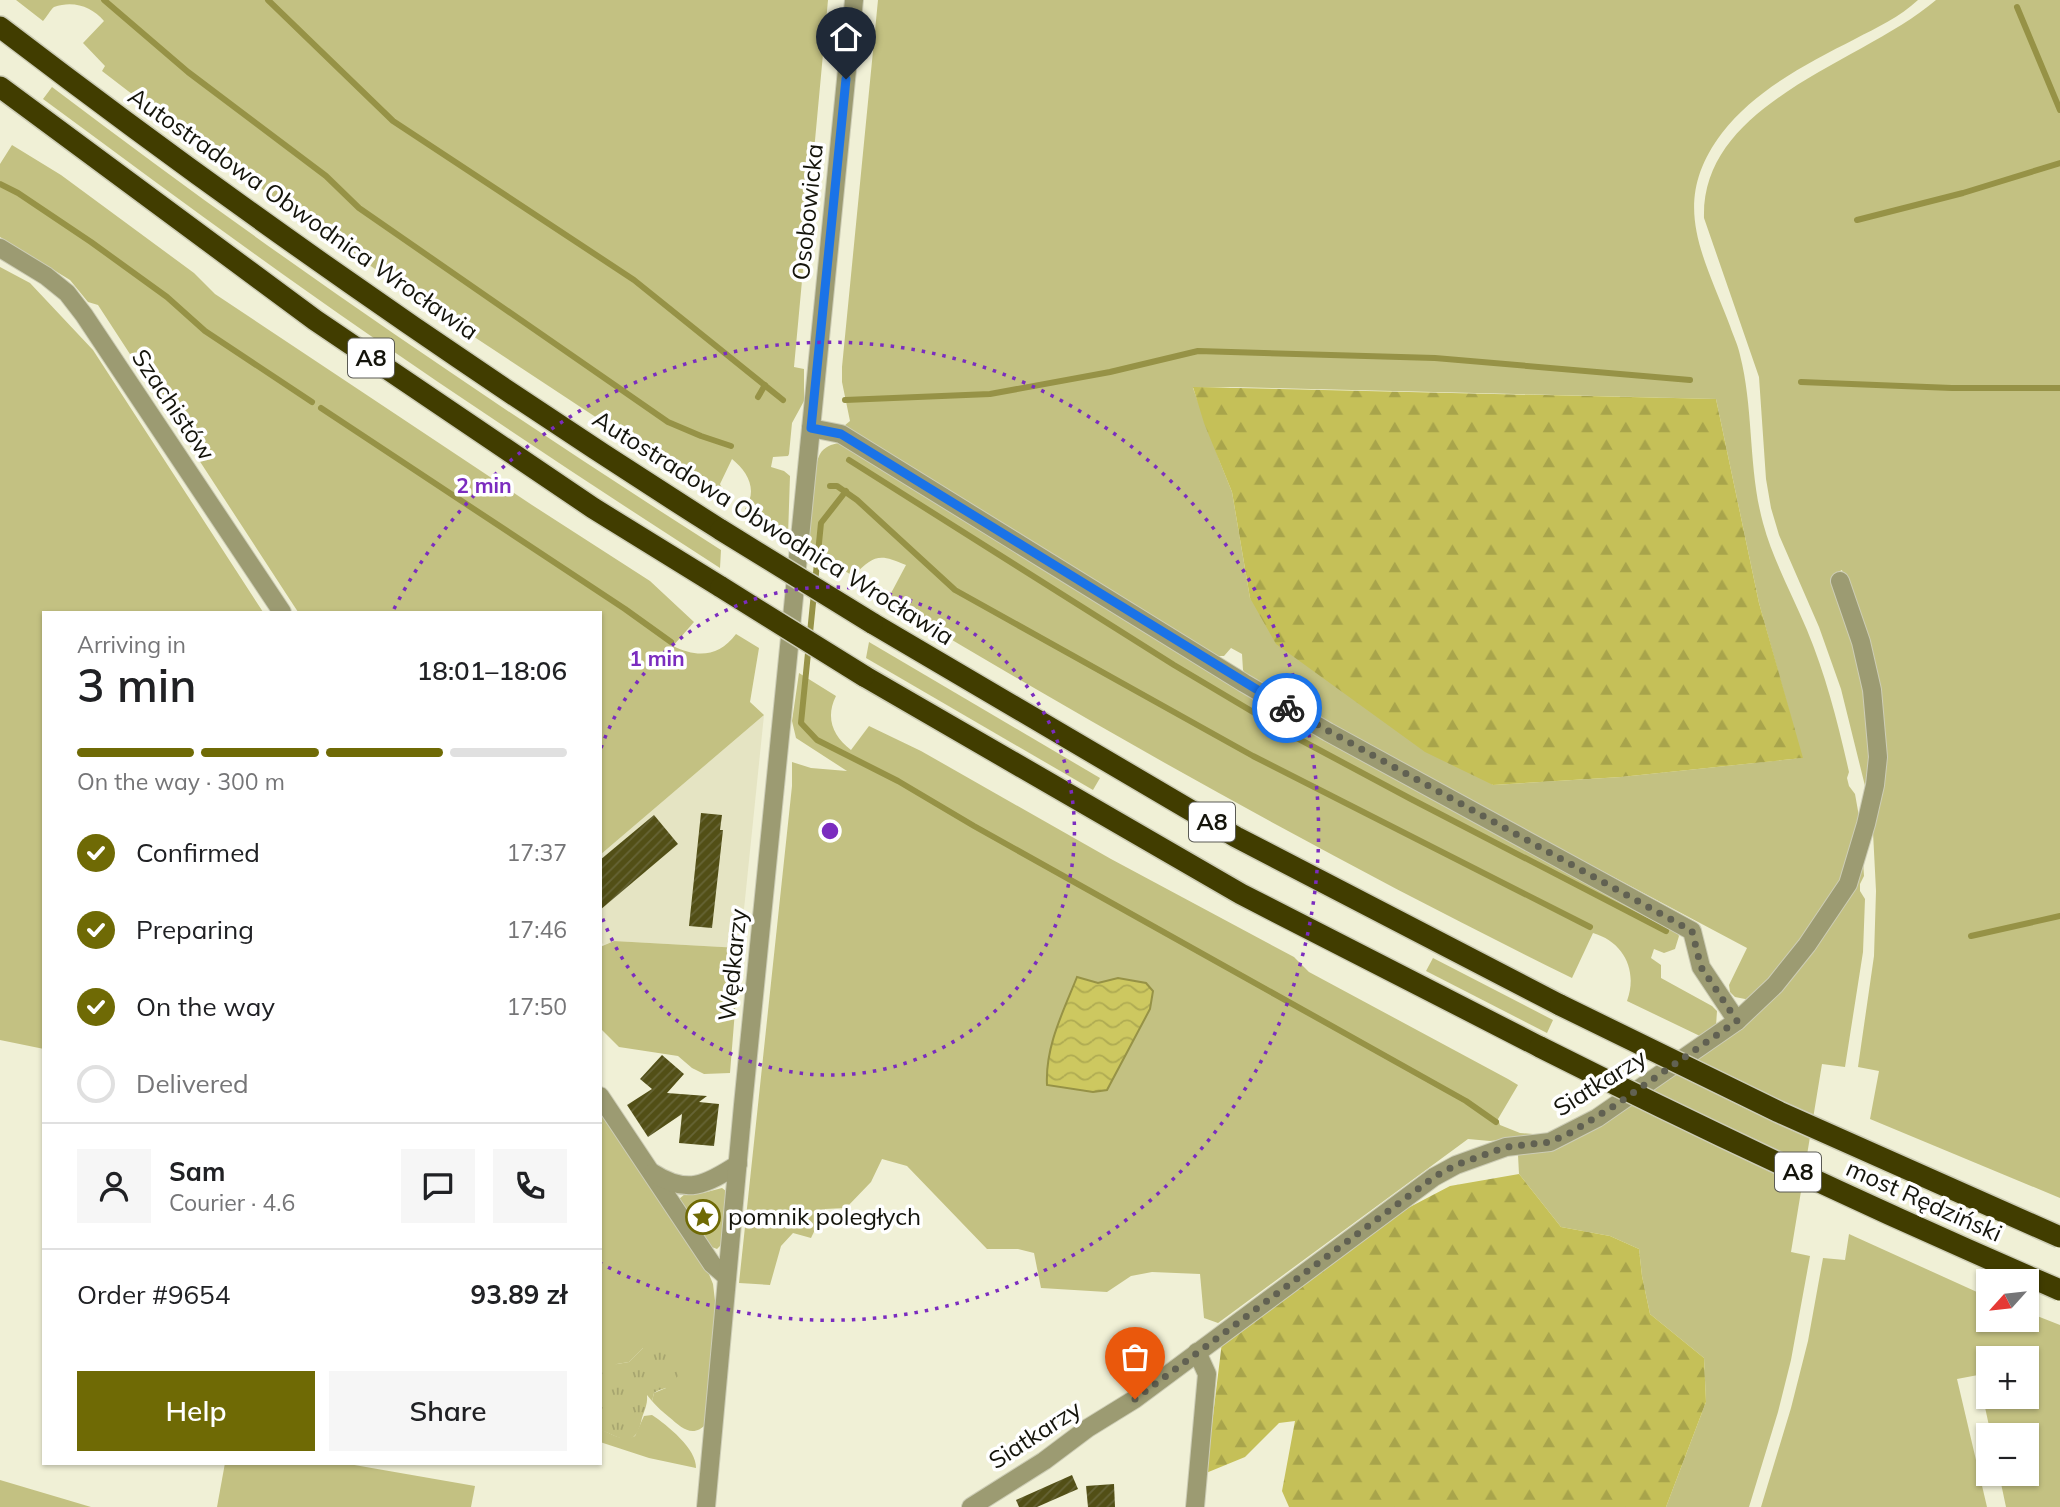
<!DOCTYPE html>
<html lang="en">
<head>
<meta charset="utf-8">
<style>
  :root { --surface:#fff; --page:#f6f6f6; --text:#202124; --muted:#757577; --line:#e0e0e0; --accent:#6f6a05 }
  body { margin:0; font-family:Mulish,sans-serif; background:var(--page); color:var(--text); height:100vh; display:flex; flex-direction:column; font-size:26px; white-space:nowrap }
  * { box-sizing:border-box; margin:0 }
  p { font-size:23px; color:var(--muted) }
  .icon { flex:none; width:38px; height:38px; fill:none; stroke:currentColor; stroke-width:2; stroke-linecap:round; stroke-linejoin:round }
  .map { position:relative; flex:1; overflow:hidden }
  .panel { position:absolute; left:42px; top:611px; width:560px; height:854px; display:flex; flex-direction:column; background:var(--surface); border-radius:0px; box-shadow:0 2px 5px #0004 }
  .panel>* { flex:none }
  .needle { width:46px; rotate:243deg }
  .buttons { position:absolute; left:1976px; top:1269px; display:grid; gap:14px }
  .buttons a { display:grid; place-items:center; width:63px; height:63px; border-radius:0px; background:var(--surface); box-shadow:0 2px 5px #0004; font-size:35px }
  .pin { position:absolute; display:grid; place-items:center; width:60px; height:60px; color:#fff; margin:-72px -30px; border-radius:50% 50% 50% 0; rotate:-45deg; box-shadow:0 0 7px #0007 }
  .pin .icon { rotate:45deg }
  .courier { position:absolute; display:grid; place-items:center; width:70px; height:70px; margin:-35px; border:5px solid #1a73e8; border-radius:50%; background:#fff; color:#222; box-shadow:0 2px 9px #0007 }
  .head em { font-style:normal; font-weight:600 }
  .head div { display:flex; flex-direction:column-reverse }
  .head { display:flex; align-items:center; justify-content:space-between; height:119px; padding:0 35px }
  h1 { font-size:46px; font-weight:600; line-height:52px }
  .bar { display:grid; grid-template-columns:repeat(4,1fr); gap:10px 7px; align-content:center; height:84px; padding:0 35px }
  .bar i { height:9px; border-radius:5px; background:var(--line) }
  .bar .selected { background:var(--accent) }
  .bar p { grid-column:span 4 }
  .line { display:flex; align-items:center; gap:18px; padding:0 35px; border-top:2px solid var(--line) }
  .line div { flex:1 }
  .round { display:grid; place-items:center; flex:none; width:74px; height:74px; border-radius:0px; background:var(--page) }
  ol { padding:0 35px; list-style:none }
  li { display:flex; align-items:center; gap:21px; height:77px }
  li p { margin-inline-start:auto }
  li .icon { padding:7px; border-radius:50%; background:var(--accent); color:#fff; stroke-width:4 }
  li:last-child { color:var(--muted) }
  li i { width:38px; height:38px; border:4px solid var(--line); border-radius:50% }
  .primary-button { display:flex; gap:14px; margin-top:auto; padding:14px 35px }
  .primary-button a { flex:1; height:80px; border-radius:0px; background:var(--accent); color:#fff; font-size:28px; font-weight:600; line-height:80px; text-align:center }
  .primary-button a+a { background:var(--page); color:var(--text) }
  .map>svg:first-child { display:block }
  .built { fill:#e5e4c3 }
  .green { fill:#c3c182; fill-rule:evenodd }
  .forest { fill:url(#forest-firs) }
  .park { fill:url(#park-tufts) }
  .water { fill:url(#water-waves); stroke:#969246; stroke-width:2 }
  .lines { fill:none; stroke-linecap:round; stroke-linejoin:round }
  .stream { stroke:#969246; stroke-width:6 }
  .building { fill:url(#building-hatch) }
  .minor-casing { stroke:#cdcdb6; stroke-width:20 }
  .highway-casing { stroke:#cdcdb6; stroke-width:24 }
  .minor { stroke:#9c9b72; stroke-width:18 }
  .highway { stroke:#413d00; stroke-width:21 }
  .highway-bridge-casing { stroke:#cdcdb6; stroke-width:24; stroke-linecap:butt }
  .highway-bridge { stroke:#413d00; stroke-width:21 }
  .done { stroke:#616152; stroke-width:7; stroke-dasharray:0 12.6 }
  .route { stroke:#1a73e8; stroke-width:9 }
  .ring { fill:none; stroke:#7b2cbf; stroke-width:3.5; stroke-dasharray:3.5 7 }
  .labels { text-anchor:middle; stroke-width:7; stroke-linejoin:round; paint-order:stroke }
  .shield { fill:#fff; stroke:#5a5a54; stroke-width:2 }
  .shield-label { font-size:23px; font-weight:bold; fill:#14140b }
  .street-label { font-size:24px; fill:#14140b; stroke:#fff }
  .poi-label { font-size:24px; fill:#14140b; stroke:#fff; text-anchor:start }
  .centre { fill:#7b2cbf; stroke:#fff; stroke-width:3.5 }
  .ring-label { font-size:21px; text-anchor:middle; font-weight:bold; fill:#7b2cbf; stroke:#fff; stroke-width:7; stroke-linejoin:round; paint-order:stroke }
</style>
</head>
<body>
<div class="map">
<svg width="2060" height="1507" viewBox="0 0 2060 1507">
  <defs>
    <pattern id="forest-firs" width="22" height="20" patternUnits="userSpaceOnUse" patternTransform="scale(1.75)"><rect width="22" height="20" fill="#c5c058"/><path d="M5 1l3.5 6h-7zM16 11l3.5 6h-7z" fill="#a8a44b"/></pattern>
    <pattern id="park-tufts" width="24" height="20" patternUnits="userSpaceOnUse" patternTransform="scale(1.75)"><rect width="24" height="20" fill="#c3c182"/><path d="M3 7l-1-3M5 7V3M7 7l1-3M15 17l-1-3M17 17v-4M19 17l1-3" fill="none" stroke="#a7a56f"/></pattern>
    <pattern id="water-waves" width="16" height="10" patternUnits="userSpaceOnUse" patternTransform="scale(1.75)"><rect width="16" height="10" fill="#cdc860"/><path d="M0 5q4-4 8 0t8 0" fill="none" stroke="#afab52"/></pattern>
    <pattern id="building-hatch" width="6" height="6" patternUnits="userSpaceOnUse" patternTransform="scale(1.75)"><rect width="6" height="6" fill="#524f16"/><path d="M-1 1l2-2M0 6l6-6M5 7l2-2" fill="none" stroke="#666436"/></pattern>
  </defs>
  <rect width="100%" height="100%" fill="#f0f0d6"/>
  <!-- built -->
  <polygon class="built" points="764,715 740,948 614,941 604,945 600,941 600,855"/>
  <!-- green -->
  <g class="green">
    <path d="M 16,0 L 828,0 L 794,367 L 804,369 L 804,401 L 792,423 L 789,454 L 788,456 L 773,457 L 771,467 L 784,471 L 790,476 L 788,536 L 745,509 C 758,490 748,472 732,459 L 720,484 L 722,488 L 720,499 L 444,317 L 309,223 L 128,91 L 102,71 L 105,66 L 83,43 L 104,21 C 92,7 74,0 54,7 C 50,10 47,17 43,21 Z"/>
    <path d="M 878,0 L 1918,0 C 1900,17 1876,28 1855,39 C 1808,63 1755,90 1722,133 C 1669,203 1703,254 1730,326 C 1733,335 1738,345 1740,355 C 1754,410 1748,468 1763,523 C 1773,560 1792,594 1807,630 C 1826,676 1838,723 1849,772 L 1847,778 L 1849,786 L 1855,794 L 1860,822 L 1850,866 L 1799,946 L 1750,1000 L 1735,997 L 1730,992 L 1729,985 L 1747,948 L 1386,756 L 1247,676 L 1243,670 L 1242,654 L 1231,648 L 1224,656 L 1215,656 L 844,426 L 850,421 L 842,382 L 842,367 ZM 1230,387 L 1716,399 L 1759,603 L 1802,758 L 1621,777 L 1493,785 L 1250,598 L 1232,492 L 1220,462 L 1193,388 Z"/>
    <path d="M 1936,0 L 2060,0 L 2060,1198 L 1870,1119 L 1879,1071 L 1858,1067 L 1874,956 L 1876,891 L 1873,832 L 1880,789 L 1857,617 L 1842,570 L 1836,573 L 1831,580 L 1852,636 L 1871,725 L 1867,794 L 1841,689 L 1819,627 L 1779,535 L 1771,508 L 1766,479 L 1759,377 L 1704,218 C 1701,101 1863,63 1936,0 Z"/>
    <path d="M 52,87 C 268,251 492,404 721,550 L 720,568 C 602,492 484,414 368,334 C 258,258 150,178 43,99 Z"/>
    <path d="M 12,145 L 61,175 L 194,273 L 215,294 L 532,505 L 650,581 L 694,622 L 673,646 C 697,658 719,657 736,634 L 759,648 L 750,702 L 764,715 L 600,855 L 600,612 L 298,612 L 98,305 L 88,302 L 70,280 L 0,237 L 0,164 Z"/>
    <polygon points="0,267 30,283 93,350 263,612 44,612 44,1049 0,1040"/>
    <path d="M 839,443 L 1674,927 L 1679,936 L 1675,949 L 1664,953 L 1654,949 L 1651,958 L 1661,965 L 1661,978 L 1712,1006 L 1717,1011 L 1716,1026 L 1702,1037 L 1627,1001 C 1638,971 1624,942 1593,933 L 1572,978 C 1346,867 1126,744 910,615 L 912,611 L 889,597 L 906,565 C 879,553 874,555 853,576 L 808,548 C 810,529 812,467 820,454 C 824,447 832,444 839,443 Z"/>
    <polygon points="869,642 1100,778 1093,790 866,658"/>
    <path d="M 799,673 L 836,696 C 825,718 833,736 851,750 L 869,726 L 921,751 L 1111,859 L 1294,957 L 1309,972 L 1508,1079 L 1518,1085 L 1498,1119 L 1500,1125 L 1520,1133 L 1546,1135 L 1490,1141 L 1468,1139 L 1218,1323 L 1204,1318 L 1200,1274 L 1152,1272 L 1131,1276 L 1107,1292 L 1041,1288 L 1034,1253 L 1018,1249 L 987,1249 L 907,1166 L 882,1159 L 871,1182 L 846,1208 L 825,1209 L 811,1238 L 793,1233 L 781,1246 L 770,1285 L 739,1283 L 792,786 L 792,762 L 811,768 L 847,771 L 796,738 L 792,721 Z"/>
    <polygon points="1863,861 1864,876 1860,884 1860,891 1865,899 1863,952 1845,1067 1822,1064 1791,1252 1810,1256 1791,1360 1778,1412 1749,1507 1666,1507 1706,1402 1704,1358 1650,1314 1642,1276 1639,1249 1610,1236 1561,1227 1519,1174 1518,1155 1555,1149 1600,1126 1726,1037"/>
    <polygon points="614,941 740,948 730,1073 704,1074 692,1068 678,1056 619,1047 600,1028 600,947"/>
    <polygon points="1433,958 1553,1020 1547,1033 1426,971"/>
    <path d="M 600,1109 L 706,1267 L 713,1284 L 716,1309 L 707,1423 C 693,1439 682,1428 669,1417 C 663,1412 657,1407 652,1401 L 654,1393 L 666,1388 L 643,1348 L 629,1362 L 617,1364 L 600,1375 Z"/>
    <polygon points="722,1188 726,1191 726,1195 721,1245 717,1249 709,1246 679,1199 685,1194 703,1193"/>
    <path d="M 1849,1234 L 1988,1297 L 1988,1320 L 2026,1320 L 2027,1312 L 2060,1325 L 2060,1507 L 2006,1507 L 1999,1474 L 2026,1474 L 2026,1435 L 1991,1435 L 1978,1375 L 1957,1379 L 1987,1507 L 1761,1507 L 1791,1408 L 1808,1341 L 1823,1258 L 1845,1260 ZM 1988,1358 L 2026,1358 L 2026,1396 L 1988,1396 Z"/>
    <path d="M 652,1415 C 667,1425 697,1449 696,1468 L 649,1458 L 600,1442 L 600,1429 C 612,1434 622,1442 635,1436 L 644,1416 Z"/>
    <polygon points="225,1463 343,1463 475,1486 471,1507 217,1507"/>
    <polygon points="0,1480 91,1507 0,1507"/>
  </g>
  <!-- forest -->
  <g class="forest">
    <polygon points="1193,387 1716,399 1759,603 1803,758 1621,777 1493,785 1425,752 1276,644 1250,598 1232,492 1204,423"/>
    <polygon points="1519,1174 1561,1227 1610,1236 1639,1249 1642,1276 1650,1314 1704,1358 1706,1402 1666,1507 1289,1507 1282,1491 1295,1421 1279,1423 1245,1457 1206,1473 1222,1342 1408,1208 1450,1186"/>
  </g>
  <!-- park -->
  <path class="park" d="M 655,1343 C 675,1346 689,1372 670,1386 C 665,1389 659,1389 654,1393 L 652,1401 L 647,1395 C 648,1406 643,1412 641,1422 C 634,1450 619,1437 601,1430 L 600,1375 L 611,1365 L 629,1362 L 643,1348 Z"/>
  <!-- water -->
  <path class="water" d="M 1077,977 L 1098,983 L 1118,978 L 1146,983 L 1153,991 L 1150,1009 L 1107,1090 L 1093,1092 L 1047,1085 C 1045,1047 1063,1012 1077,977 Z"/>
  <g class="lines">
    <!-- stream -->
    <g class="stream">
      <polyline points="104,0 188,72 326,176 359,208 668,422 701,436 731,446"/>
      <polyline points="268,0 393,121 634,280 783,400"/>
      <polyline points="2017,7 2060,110"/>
      <polyline points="0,184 18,193 91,242 167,297 205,331 312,402"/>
      <polyline points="1857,220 1963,193 2060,163"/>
      <polyline points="1801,382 1952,388 2060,388"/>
      <polyline points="758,397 765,385"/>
      <polyline points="845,400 990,394 1110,372 1198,351 1435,358 1690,380"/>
      <polyline points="321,408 625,609 671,642"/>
      <polyline points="849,460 1174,665 1295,737 1411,799 1666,931"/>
      <polyline points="830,486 837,486 857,500 955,590 1253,756 1590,927"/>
      <polyline points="815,583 821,523 846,491"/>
      <polyline points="814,593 801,723 817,740 898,781 974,826 1466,1101 1496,1122"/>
      <polyline points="1971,936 2060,916"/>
    </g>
  </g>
  <!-- building -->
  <g class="building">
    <polygon points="701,813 722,815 720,830 723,830 712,928 689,926"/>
    <polygon points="654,815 678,844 600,910 600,860"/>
    <polygon points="662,1055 684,1074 667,1093 707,1096 699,1102 719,1104 714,1146 679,1143 682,1114 648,1137 627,1105 652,1089 640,1079"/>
    <polygon points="1072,1475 1078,1489 1037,1507 1019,1507 1016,1500"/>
    <polygon points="1114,1484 1115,1507 1088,1507 1086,1486"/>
  </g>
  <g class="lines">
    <!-- minor casing -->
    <g class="minor-casing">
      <g id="minor">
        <polyline points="0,248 46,276 67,293 84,315 282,612"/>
        <polyline points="811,428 841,434 1244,683 1328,732 1692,931 1701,967 1737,1021"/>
        <polyline points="600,1096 712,1264 727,1277"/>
        <path d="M 653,1173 C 687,1195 706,1185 738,1164"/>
        <polyline points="706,1507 743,1105 854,0"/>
        <polyline points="971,1507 1044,1461 1088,1428 1135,1399 1434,1177 1456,1165 1506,1147 1550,1142 1597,1118 1737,1021 1775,985 1807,945 1848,884 1866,824 1875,785 1878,757 1872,690 1861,642 1840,581"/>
        <polyline points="1195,1507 1207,1374 1197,1352"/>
      </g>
    </g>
    <!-- highway casing -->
    <g class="highway-casing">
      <g id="highway">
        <path d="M 0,27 C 233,205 473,373 721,530"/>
        <polyline points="0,87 315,320 593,508 721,587"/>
        <polyline points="872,623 1236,837 1560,1005"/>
        <polyline points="864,676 1241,894 1540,1047"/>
      </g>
    </g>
    <!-- minor -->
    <use href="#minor" class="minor"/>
    <!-- highway -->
    <use href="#highway" class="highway"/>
    <!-- highway-bridge casing -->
    <g class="highway-bridge-casing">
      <g id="highway-bridge">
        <polyline points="721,530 872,623"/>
        <polyline points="721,587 864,676"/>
        <polyline points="1560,1005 1779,1112 2060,1237"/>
        <path d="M 1540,1047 C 1711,1133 1884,1214 2060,1290"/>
      </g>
    </g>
    <!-- highway-bridge -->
    <use href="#highway-bridge" class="highway-bridge"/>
  </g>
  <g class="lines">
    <!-- done -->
    <polyline class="done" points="1135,1399 1434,1177 1456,1165 1506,1147 1550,1142 1570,1133 1614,1106 1737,1021 1701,967 1692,931 1287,708"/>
    <!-- route -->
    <polyline class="route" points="846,79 811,428 841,434 1287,708"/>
  </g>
  <!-- distance rings -->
  <g class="ring">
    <path d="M601 748A244 244 0 1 1 601 914"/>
    <path d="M394 609A489 489 0 1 1 600 1263"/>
  </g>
  <!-- icons -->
  <defs>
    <g id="sight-ring" transform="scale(1.75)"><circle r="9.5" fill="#fff" stroke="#6f6a05" stroke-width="1.5"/><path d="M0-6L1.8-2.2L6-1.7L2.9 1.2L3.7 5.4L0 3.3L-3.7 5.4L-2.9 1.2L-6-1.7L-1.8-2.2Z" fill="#6f6a05"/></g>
  </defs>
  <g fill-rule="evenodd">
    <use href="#sight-ring" x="703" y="1217"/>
  </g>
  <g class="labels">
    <!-- shield labels -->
    <g class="shield">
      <rect x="348" y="338.5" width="46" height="39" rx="5"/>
      <rect x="1189" y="802.5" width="46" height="39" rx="5"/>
      <rect x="1775" y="1152.5" width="46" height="39" rx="5"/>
    </g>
    <g class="shield-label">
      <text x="371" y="366">A8</text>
      <text x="1212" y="830">A8</text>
      <text x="1798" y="1180">A8</text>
    </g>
    <!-- street labels -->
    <g class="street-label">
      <text transform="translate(808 212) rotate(-84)" y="8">Osobowicka</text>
      <text transform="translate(303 214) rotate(35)" y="8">Autostradowa Obwodnica Wrocławia</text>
      <text transform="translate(173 405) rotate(56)" y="8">Szachistów</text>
      <text transform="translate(773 528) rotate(32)" y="8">Autostradowa Obwodnica Wrocławia</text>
      <text transform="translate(733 965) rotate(-84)" y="8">Wędkarzy</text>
      <text transform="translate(1600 1083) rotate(-32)" y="8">Siatkarzy</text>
      <text transform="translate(1924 1201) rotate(24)" y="8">most Rędziński</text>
      <text transform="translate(1035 1435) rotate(-33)" y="8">Siatkarzy</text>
    </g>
    <!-- poi labels -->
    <g class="poi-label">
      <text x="728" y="1225">pomnik poległych</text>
    </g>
  </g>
  <circle cx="830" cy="831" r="10" class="centre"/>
  <g class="ring-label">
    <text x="484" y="493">2 min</text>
    <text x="657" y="666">1 min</text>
  </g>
</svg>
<div class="buttons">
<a><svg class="needle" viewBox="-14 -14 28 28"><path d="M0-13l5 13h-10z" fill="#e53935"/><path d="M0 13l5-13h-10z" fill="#757577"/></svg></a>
<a>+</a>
<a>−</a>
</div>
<div class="pin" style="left:1135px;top:1399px;background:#ea580c"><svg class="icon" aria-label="bag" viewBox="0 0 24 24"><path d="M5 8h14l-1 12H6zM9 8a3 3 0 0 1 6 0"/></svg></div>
<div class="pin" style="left:846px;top:79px;background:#1f2937"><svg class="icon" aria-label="home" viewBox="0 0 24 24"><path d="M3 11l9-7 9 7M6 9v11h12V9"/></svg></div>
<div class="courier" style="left:1287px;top:708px"><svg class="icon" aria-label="bike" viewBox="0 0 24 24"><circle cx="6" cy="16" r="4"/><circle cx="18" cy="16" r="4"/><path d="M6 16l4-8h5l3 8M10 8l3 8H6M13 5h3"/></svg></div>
<section class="panel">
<div class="head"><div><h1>3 min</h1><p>Arriving in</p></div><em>18:01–18:06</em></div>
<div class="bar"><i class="selected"></i><i class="selected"></i><i class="selected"></i><i></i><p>On the way · 300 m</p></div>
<ol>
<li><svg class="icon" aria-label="check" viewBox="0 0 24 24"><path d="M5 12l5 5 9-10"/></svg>Confirmed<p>17:37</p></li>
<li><svg class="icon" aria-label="check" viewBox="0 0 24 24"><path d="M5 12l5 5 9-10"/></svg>Preparing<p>17:46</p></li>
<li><svg class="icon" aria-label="check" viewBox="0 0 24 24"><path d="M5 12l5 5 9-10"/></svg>On the way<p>17:50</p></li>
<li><i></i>Delivered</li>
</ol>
<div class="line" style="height:126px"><a class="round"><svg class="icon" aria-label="person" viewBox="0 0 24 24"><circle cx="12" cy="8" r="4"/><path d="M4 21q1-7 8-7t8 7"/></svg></a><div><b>Sam</b><p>Courier · 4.6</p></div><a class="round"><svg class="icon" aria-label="chat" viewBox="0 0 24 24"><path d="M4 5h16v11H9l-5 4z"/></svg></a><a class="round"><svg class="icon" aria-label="phone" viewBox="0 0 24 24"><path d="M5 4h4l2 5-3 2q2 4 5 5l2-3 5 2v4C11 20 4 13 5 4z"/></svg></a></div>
<div class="line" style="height:91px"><div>Order #9654</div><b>93.89 zł</b></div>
<div class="primary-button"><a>Help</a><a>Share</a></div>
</section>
</div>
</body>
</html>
